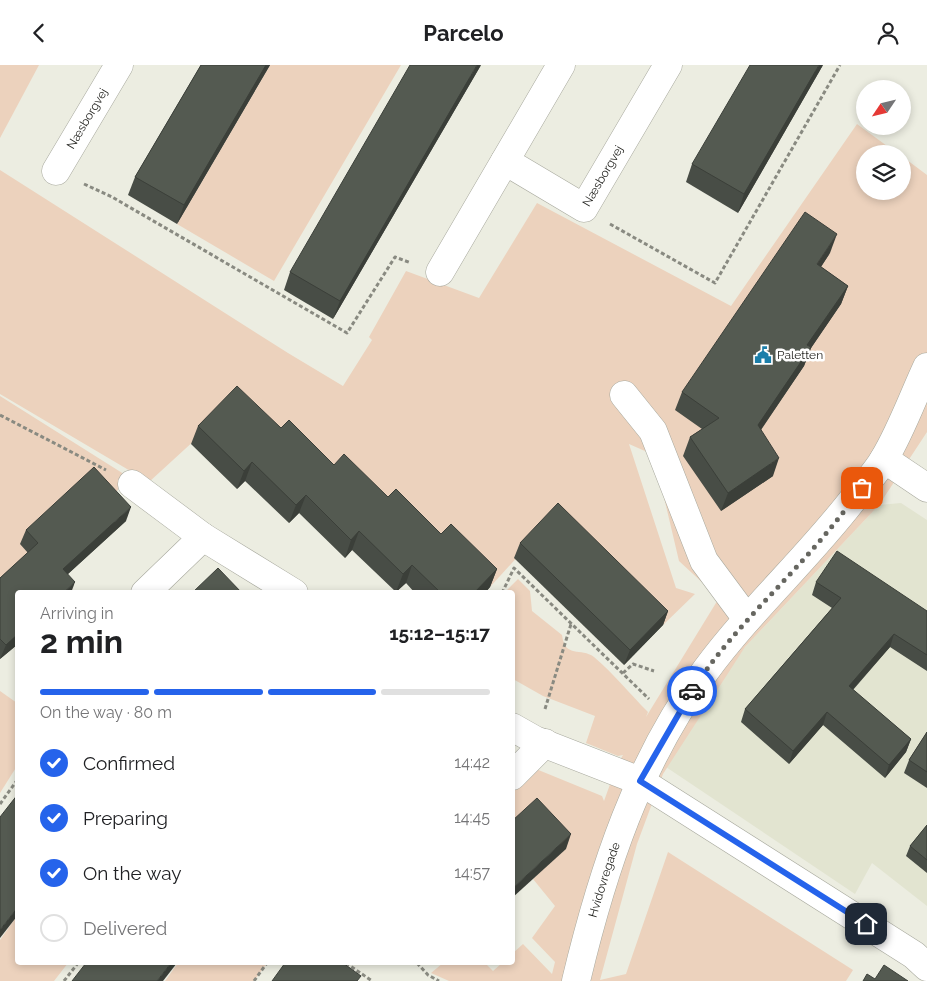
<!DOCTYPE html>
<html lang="en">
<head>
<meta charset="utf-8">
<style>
  :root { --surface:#fff; --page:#f2f2f2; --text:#202124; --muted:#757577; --line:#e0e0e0; --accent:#2563eb }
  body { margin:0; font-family:Raleway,sans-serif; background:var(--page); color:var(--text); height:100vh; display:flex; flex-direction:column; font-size:19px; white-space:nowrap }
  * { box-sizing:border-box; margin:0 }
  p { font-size:16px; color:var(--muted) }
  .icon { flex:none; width:28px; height:28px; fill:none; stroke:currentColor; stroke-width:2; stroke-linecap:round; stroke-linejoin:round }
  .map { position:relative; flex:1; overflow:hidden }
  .drawer { position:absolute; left:15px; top:525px; width:500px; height:375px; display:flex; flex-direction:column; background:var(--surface); border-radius:5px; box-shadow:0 2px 8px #0003 }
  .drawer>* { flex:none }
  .needle { width:32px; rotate:235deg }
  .fabs { position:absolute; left:856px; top:15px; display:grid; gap:10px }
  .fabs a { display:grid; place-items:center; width:55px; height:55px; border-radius:50%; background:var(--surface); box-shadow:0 2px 8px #0003; font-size:25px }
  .pin { position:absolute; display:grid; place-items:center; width:42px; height:42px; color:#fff; margin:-21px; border-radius:10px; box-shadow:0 2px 8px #0006 }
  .courier { position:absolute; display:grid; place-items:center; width:50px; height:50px; margin:-25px; border:4px solid #2563eb; border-radius:50%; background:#fff; color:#222; box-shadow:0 1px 6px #0007 }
  .headline em { font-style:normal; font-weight:700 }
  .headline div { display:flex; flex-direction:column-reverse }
  .headline { display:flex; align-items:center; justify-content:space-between; height:85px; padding:0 25px }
  h1 { font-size:32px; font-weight:700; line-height:38px }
  .bar { display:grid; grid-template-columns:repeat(4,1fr); gap:8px 5px; align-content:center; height:60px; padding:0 25px }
  .bar i { height:6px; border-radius:4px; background:var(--line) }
  .bar .on { background:var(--accent) }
  .bar p { grid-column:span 4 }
  ol { padding:0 25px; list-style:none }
  li { display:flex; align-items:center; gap:15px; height:55px }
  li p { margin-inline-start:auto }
  li .icon { padding:5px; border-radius:50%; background:var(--accent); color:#fff; stroke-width:4 }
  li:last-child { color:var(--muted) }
  li i { width:28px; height:28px; border:2px solid var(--line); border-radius:50% }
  header { display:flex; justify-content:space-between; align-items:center; height:65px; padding:0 25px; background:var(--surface); font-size:22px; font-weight:700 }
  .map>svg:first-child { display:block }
  .built { fill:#e2e4d0 }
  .green { fill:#ecd2bd }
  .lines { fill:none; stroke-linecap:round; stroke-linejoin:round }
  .minor-casing { stroke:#a8a99e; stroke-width:29 }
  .path { stroke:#898a81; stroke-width:3; stroke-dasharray:4 2.5; stroke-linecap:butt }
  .minor { stroke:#fff; stroke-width:28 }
  .wall { fill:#484d46 }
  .shaded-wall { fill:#3b3f39 }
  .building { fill:#545a51; stroke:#3b3f39 }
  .done { stroke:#666660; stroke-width:5; stroke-dasharray:0 9 }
  .route { stroke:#2563eb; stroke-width:6 }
  .labels { text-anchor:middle; stroke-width:5; stroke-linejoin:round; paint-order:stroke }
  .street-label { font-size:12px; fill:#1e1e1a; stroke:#fff }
  .poi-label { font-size:12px; fill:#1e1e1a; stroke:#fff; text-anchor:start }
</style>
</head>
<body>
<header><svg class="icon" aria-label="back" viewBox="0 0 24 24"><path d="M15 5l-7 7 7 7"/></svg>Parcelo<svg class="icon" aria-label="person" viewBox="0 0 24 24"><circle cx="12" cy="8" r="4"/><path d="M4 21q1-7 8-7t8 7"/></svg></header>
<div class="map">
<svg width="927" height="916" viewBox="0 0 927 916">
  <rect width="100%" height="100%" fill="#ecede1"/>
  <!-- built -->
  <polygon class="built" points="901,438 927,455 927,841 872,798 855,829 663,700 745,582 879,440"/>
  <!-- green -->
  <g class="green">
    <polygon points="0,0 39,0 0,73"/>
    <polygon points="270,0 401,0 274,216 177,159"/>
    <path d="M 857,59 L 898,89 L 865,89 L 865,126 L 902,126 L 903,92 L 927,110 L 927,367 L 879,440 L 745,582 L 663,709 L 637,779 L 600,915 L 626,909 L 668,787 L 853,905 L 846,916 L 449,916 L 431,908 L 443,898 L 485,898 L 493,906 L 502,898 L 512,898 L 513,888 L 523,879 L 552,909 L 555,897 L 532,873 L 555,841 L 533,814 L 565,783 L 513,758 L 513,727 L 536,704 L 602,731 L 604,736 L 617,700 L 623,690 L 618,691 L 586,678 L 595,651 L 543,631 L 513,614 L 512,528 L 505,527 L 518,514 L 530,526 L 532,546 L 562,570 C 565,594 581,582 594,592 C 613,608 630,629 648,647 L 646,652 L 719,533 L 679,496 L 654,390 L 629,379 L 676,523 L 695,529 L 663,560 L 553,453 L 490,522 L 232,341 L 149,417 L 0,329 L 0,105 L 288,288 L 343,321 L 372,275 L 369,272 L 406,206 L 479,233 L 537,138 L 731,241 Z"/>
    <polygon points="0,331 127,411 111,435 21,479 33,493 0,523"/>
    <polygon points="0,626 17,638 17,701 0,728"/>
    <polygon points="17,851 18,898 68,898 54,916 0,916 0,875"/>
    <polygon points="178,898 267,898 254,916 165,916"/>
  </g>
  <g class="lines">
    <!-- minor casing -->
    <g class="minor-casing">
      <g id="minor">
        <path id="s1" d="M 505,96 L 584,143 L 668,0"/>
        <path id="s2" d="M 56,106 L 119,0"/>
        <polyline points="440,207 561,0"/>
        <polyline points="624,330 653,366 704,496 747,554"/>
        <polyline points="884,394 927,423"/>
        <polyline points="132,419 203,472 294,528"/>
        <polyline points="145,528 203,472"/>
        <polyline points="512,662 535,675 640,716 914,890 927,902"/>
        <polyline points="512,711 545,678"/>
        <path id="s3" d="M 576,916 C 602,807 638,696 706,605 C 751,544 808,493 854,433 C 864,420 876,408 884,394 C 901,366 913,332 927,302"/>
      </g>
    </g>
    <!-- path -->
    <g class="path">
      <polyline points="84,119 112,132 347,268 395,192 411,198"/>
      <polyline points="610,159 715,218 840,0"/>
      <polyline points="0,350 106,405"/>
      <polyline points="502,528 514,503 649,634"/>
      <polyline points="623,608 633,599 654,606"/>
      <polyline points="545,644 571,559"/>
      <polyline points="0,739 18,714"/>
      <polyline points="346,898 372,916"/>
      <polyline points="417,898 428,910 439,916"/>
      <polyline points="64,916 78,898"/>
      <polyline points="254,916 267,898"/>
    </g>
    <!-- minor -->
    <use href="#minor" class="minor"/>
  </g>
  <!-- wall -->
  <g class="wall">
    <polygon points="201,0 270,0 177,159 128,130 135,112"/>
    <polygon points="481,0 333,254 284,225 290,207"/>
    <polygon points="823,0 738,148 686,117 692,99"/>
    <polygon points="830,188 821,202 848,221 841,239 811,283 804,301 761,365 773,411 721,446 683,391 690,372 702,364 675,345 682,327"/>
    <polygon points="198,361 281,363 334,400 388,432 441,469 497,504 490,522 485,528 415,528 406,518 396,527 352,485 345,493 299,448 289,458 245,416 237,424 191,379"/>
    <polygon points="126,456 68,509 18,579 0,594 0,513 28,488 20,479 26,465"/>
    <polygon points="520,478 668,546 663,560 624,600 514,493"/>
    <polygon points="816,517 927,546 927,606 890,582 853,625 911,674 906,687 885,713 823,660 789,699 741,657 745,644 832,543 812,530"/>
    <polygon points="927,667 927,723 904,708 909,695"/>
    <polygon points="927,760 927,808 906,791 910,781"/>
  </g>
  <!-- shaded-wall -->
  <g class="shaded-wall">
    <polygon points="266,0 270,0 177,159 184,140"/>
    <polygon points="477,0 481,0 333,254 340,236"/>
    <polygon points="819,0 823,0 738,148 744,129"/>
    <polygon points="837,169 830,188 810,218 817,199"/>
    <polygon points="848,221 841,239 811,283 804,301 751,379 758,360 807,280"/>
    <polygon points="779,393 773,411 721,446 728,428"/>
    <polygon points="252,397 245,416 237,424 244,406"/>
    <polygon points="306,430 299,448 289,458 296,440"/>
    <polygon points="131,442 126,456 58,518 63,504"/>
    <polygon points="359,466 352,485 345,493 351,475"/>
    <polygon points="412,500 406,518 396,527 403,509"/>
    <polygon points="497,504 490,522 485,528 474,528"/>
    <polygon points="75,517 71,528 63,528"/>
    <polygon points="668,546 663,560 624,600 630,585"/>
    <polygon points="18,569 18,579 0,594 6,580"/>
    <polygon points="894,569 890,582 844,634 849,621"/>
    <polygon points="827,647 823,660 789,699 793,686"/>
    <polygon points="911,674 906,687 885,713 889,700"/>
    <polygon points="571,769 566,784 512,833 512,824"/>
    <polygon points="18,842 18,850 0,873 0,865"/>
    <polygon points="171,898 177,898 163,916 157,916"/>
  </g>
  <!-- building -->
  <g class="building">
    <polygon points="201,0 266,0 184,140 135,112"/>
    <polygon points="410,0 477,0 340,236 290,207"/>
    <polygon points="750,0 819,0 744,129 692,99"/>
    <polygon points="805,147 837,169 817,199 848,221 807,280 811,282 758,360 779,393 728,428 690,372 719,353 682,327"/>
    <polygon points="237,321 281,363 289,355 334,400 344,389 388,432 396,424 441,469 451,459 497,504 474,528 441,528 412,500 403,509 359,466 351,475 306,430 296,440 252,397 244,406 198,361"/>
    <polygon points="94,402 131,442 63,504 75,517 63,528 18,528 18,569 6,580 0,574 0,513 38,478 26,465"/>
    <polygon points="558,438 668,546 630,585 520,478"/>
    <polygon points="837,486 927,546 927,590 894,569 849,621 911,674 889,700 827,647 793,686 745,644 841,533 816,517"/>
    <polygon points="218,503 242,528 192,528"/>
    <polygon points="927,667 927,707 909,695"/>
    <polygon points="18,729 18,842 0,865 0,752"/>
    <polygon points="537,733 571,769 512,824 512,756"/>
    <polygon points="927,760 927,795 910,781"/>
    <polygon points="86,898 171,898 157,916 72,916"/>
    <polygon points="285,898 343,898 361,911 357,916 272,916"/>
    <polygon points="884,900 908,916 863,916 867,909 875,914"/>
  </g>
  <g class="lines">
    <!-- done -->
    <path class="done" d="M 692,626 C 730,566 784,520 829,465 C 840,452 851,437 862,423"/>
    <!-- route -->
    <polyline class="route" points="692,626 640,716 866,859"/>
  </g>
  <!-- icons -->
  <defs>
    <g id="civic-bare" transform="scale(1.35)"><path d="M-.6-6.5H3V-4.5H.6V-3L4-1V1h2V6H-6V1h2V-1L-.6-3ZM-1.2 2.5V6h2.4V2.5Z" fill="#1b7ea9" stroke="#fff" stroke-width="2.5" paint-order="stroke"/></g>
  </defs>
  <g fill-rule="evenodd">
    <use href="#civic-bare" x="763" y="290"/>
  </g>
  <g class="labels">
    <!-- street labels -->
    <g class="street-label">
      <text dy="4" stroke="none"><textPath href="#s2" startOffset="61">Næsborgvej</textPath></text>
      <text dy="4" stroke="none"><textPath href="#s1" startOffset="129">Næsborgvej</textPath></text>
      <text dy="4" stroke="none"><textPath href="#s3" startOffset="105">Hvidovregade</textPath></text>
    </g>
    <!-- poi labels -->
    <g class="poi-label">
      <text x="777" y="294">Paletten</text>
    </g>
  </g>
</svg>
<div class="fabs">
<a><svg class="needle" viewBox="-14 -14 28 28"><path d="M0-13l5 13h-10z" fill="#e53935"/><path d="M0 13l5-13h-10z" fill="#757577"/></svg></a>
<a><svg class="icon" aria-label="layers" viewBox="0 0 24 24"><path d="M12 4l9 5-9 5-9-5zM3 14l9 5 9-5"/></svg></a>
</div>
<div class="pin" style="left:862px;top:423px;background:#ea580c"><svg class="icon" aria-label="bag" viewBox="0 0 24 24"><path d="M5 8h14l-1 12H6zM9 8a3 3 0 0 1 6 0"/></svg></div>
<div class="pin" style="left:866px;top:859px;background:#1f2937"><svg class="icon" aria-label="home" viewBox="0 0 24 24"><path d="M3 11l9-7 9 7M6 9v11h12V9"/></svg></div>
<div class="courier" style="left:692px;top:626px"><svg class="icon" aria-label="car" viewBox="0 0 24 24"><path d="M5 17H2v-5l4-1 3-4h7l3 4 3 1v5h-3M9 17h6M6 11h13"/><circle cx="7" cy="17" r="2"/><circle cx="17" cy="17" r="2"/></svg></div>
<section class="drawer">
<div class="headline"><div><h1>2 min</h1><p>Arriving in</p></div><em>15:12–15:17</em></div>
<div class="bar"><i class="on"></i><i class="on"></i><i class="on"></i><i></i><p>On the way · 80 m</p></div>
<ol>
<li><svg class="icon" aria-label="check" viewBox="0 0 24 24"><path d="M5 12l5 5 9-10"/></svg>Confirmed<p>14:42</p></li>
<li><svg class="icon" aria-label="check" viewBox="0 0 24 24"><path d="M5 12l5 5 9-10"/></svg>Preparing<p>14:45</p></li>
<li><svg class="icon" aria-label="check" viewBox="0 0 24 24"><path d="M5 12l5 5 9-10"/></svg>On the way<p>14:57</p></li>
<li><i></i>Delivered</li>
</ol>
</section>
</div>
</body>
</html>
